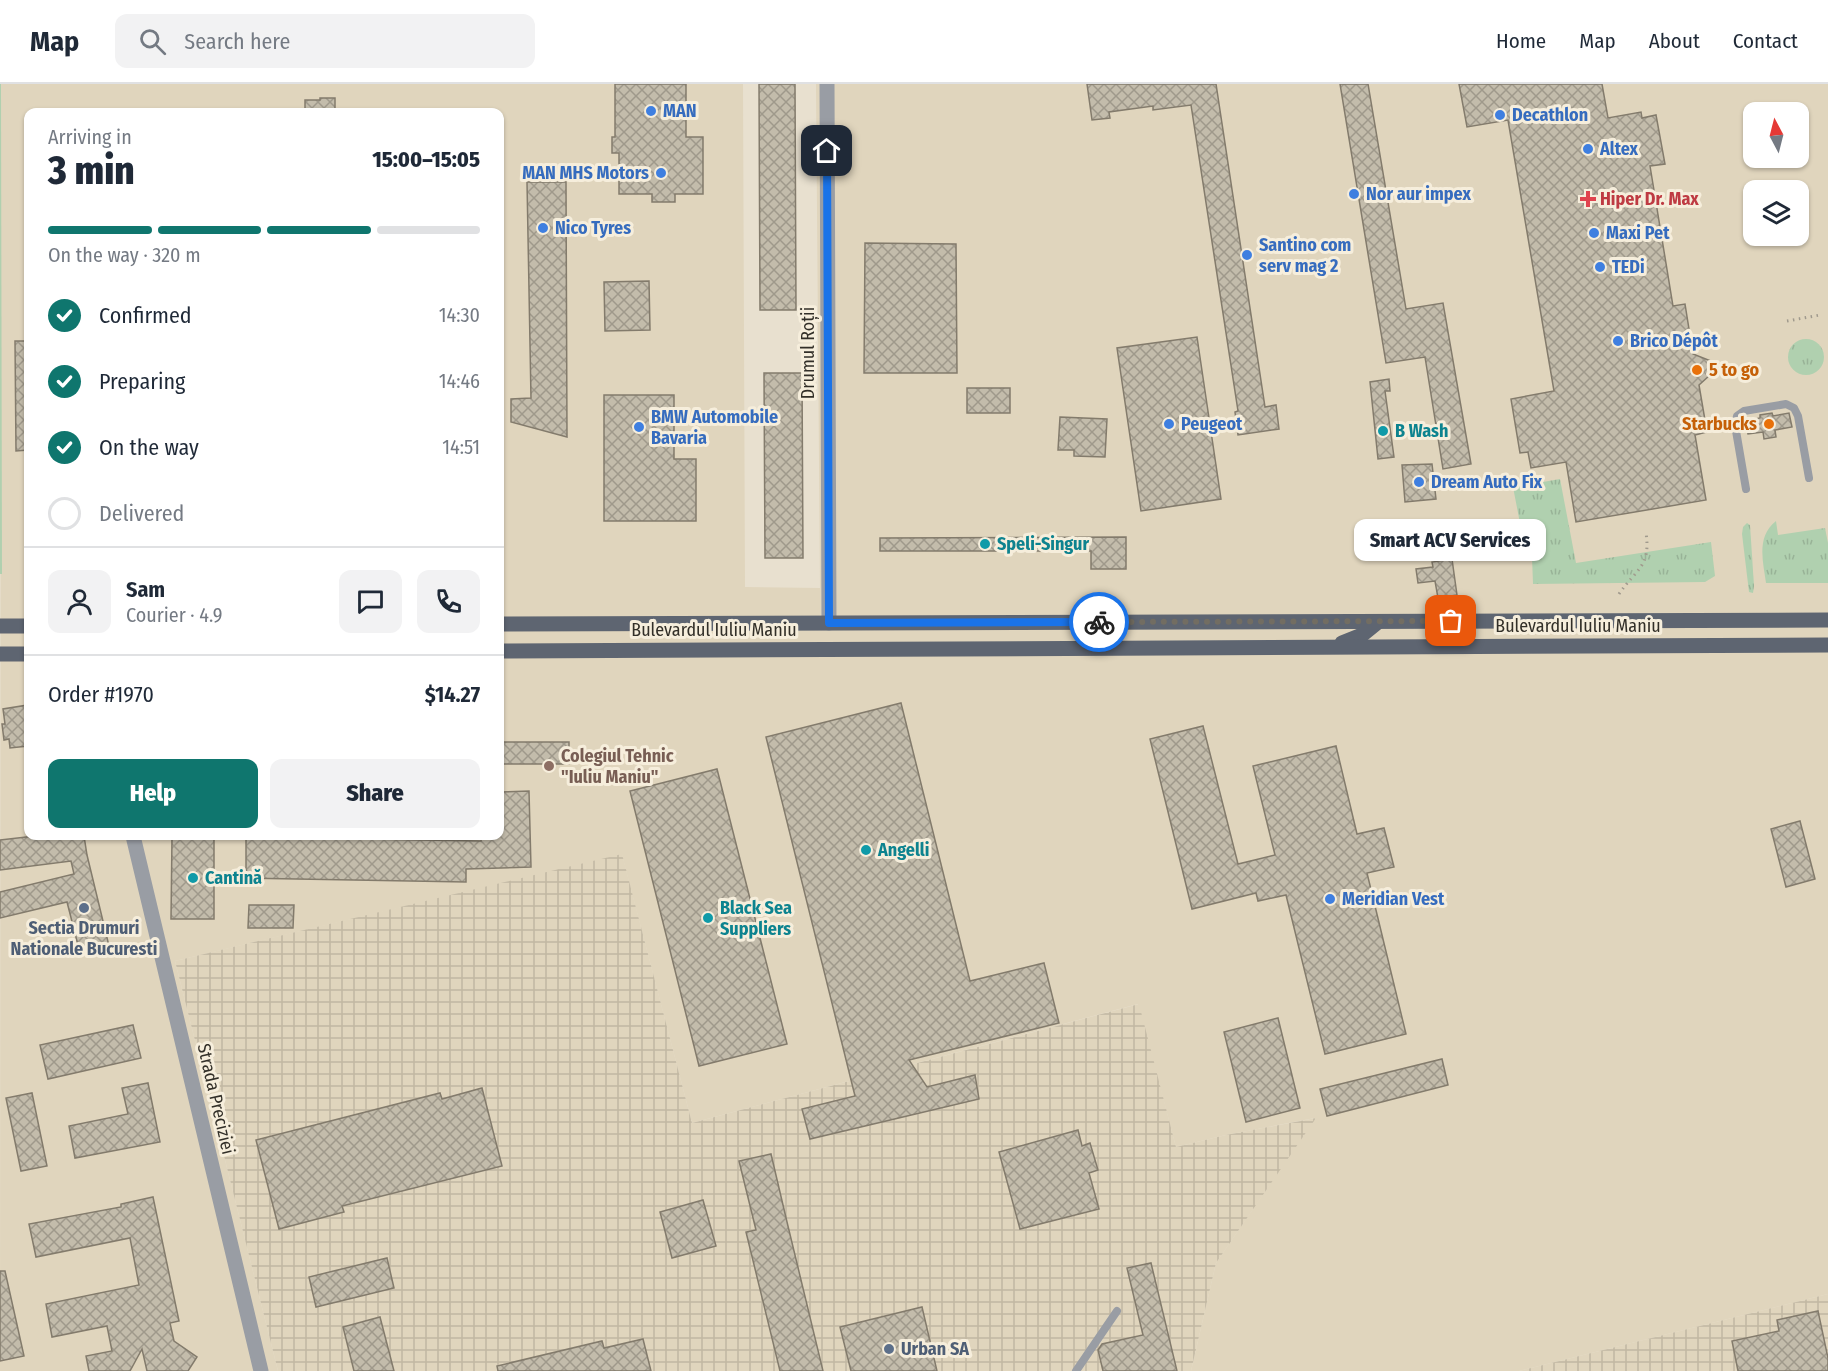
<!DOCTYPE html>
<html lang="en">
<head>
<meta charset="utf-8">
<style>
  :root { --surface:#fff; --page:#f2f2f3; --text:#1f2937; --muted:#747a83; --line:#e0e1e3; --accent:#0f766e }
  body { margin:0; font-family:"Fira Sans Condensed",sans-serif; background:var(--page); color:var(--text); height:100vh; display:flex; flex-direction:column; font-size:22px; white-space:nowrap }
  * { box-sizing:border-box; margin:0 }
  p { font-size:20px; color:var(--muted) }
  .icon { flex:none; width:33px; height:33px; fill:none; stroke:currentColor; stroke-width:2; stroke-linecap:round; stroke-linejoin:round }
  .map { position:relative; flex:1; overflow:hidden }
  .side { position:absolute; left:24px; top:24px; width:480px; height:732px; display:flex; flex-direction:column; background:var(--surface); border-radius:12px; box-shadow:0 2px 4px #0004 }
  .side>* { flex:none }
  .needle { width:39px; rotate:353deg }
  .fabs { position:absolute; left:1743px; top:18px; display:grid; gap:12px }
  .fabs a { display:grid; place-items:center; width:66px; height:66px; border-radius:12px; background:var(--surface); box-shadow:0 2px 4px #0004; font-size:30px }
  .pin { position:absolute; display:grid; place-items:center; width:51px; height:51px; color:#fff; margin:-26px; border-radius:12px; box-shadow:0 3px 9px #0006 }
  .courier { position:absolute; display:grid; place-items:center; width:60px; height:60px; margin:-30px; border:4px solid #1a73e8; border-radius:50%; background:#fff; color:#222; box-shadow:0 2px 8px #0007 }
  .bubble { position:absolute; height:42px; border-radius:12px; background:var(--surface); box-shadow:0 2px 4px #0004; font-size:20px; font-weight:800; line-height:42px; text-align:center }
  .head em { font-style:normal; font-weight:800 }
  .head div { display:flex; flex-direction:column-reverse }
  .head { display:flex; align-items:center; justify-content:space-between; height:102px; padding:0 24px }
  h1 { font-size:39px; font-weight:800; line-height:45px }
  .bar { display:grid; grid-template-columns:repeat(4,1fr); gap:9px 6px; align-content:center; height:72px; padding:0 24px }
  .bar i { height:8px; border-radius:4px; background:var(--line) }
  .bar .selected { background:var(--accent) }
  .bar p { grid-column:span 4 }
  .line { display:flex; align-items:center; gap:15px; padding:0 24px; border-top:2px solid var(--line) }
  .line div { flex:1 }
  .round { display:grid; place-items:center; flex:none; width:63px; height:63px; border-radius:12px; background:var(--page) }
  ol { padding:0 24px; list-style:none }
  li { display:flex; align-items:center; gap:18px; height:66px }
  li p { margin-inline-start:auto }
  li .icon { padding:6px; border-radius:50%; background:var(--accent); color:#fff; stroke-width:4 }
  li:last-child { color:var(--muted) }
  li i { width:33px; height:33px; border:3px solid var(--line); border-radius:50% }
  .primary-button { display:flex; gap:12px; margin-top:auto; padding:12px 24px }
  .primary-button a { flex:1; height:69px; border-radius:12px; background:var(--accent); color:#fff; font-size:24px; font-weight:800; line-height:69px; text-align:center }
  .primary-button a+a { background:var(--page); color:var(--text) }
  header { display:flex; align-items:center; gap:36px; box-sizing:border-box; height:84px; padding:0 30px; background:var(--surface); border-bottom:2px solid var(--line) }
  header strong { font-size:28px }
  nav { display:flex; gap:33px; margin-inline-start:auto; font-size:21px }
  .search { width:420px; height:54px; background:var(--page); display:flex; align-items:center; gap:15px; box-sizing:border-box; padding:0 21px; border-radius:12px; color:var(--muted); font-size:22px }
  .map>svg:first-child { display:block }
  .built { fill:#e0d5bd; fill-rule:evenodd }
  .industrial { fill:url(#industrial-grid) }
  .grass { fill:url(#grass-tufts) }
  .building { fill:url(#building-cross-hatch); stroke:#837b6c; stroke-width:1.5 }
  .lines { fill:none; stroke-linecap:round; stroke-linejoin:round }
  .path { stroke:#a09a8d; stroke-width:3; stroke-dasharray:1.5 4.5; stroke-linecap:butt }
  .service { stroke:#999da4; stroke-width:8 }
  .minor { stroke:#999da4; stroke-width:15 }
  .tertiary { stroke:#999da4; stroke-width:15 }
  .primary { stroke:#5e6571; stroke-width:15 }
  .done { stroke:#726d62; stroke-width:6; stroke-dasharray:0 10.8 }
  .route { stroke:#1a73e8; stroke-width:8 }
  .shop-dot { fill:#3f7fe0; stroke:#f6eedc; stroke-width:2 }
  .health-dot { fill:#e0444e; stroke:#f6eedc; stroke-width:2 }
  .food-dot { fill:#e8710a; stroke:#f6eedc; stroke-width:2 }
  .culture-dot { fill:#0f9aa8; stroke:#f6eedc; stroke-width:2 }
  .education-dot { fill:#8d6e63; stroke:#f6eedc; stroke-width:2 }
  .service-dot { fill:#5c6f8a; stroke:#f6eedc; stroke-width:2 }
  .labels { text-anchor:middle; stroke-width:6; stroke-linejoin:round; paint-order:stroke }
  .shop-label { font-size:18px; font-weight:bold; fill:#366cbe; stroke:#f6eedc; text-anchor:start }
  .health-label { font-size:18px; font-weight:bold; fill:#be3a42; stroke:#f6eedc; text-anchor:start }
  .street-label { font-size:18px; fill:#322f28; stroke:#f6eedc }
  .food-label { font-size:18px; font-weight:bold; fill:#c56008; stroke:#f6eedc; text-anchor:start }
  .culture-label { font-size:18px; font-weight:bold; fill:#0d838f; stroke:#f6eedc; text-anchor:start }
  .education-label { font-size:18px; font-weight:bold; fill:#785e54; stroke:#f6eedc; text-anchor:start }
  .service-label { font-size:18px; font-weight:bold; fill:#4e5e75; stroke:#f6eedc }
</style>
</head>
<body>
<header>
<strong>Map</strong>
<div class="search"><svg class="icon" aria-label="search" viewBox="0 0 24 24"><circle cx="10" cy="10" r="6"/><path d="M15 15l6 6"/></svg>Search here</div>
<nav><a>Home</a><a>Map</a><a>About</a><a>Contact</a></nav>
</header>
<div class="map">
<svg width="1828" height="1287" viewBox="0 0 1828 1287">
  <defs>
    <pattern id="industrial-grid" width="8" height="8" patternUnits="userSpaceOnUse" patternTransform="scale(1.5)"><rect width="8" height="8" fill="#e0d5bd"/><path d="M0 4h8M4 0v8" fill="none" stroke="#c1b7a2"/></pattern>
    <pattern id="grass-tufts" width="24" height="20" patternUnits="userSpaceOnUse" patternTransform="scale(1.5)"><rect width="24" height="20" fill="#b0d0af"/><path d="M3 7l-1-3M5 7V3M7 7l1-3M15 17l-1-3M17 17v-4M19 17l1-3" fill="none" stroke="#98b397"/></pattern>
    <pattern id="building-cross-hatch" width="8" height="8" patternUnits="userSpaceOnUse" patternTransform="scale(1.5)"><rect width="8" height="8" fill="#c3bcab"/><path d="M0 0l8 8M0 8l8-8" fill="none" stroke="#9f998b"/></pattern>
  </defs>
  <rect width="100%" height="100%" fill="#e8e0cf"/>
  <!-- built -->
  <path class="built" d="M 1,0 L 743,0 L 745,503 L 820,504 L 816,0 L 1828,0 L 1828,1210 L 1519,1287 L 1191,1287 L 1216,1179 L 1315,1034 L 1226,1051 L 1176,1063 L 1138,920 L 692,1039 L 622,771 L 175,877 L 278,1287 L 0,1287 ZM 28,28 L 500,28 L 500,752 L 28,752 ZM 1754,28 L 1798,28 L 1798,74 L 1754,74 ZM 1754,106 L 1798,106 L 1798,152 L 1754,152 Z"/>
  <!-- industrial -->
  <g class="industrial">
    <polygon points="622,770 692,1039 1139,920 1176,1063 1226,1051 1316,1034 1216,1179 1191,1287 278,1287 175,877"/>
    <polygon points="1828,1210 1828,1287 1519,1287"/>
  </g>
  <!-- grass -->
  <g class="grass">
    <polygon points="0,0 1,0 2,490 0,490"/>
    <circle cx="1806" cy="273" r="18"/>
    <polygon points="1560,395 1576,479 1711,458 1715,492 1705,498 1533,500 1532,473 1525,465 1513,403"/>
    <path d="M 1776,437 L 1778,451 L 1825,444 L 1828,459 L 1828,499 L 1766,499 C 1763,477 1756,453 1776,437 Z"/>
    <polygon points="1747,439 1750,441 1754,502 1753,509 1749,508 1742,450 1743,443"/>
  </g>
  <!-- building -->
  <g class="building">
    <polygon points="615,0 686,0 686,53 703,53 703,110 675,110 675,118 652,118 652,110 619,110 619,69 612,69 612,53 615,53"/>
    <polygon points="759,0 795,0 796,226 760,226"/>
    <polygon points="1087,0 1216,0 1265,323 1276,321 1279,345 1238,351 1235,328 1238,327 1191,21 1153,26 1153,22 1109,28 1110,34 1092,36"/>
    <polygon points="1340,0 1368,0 1406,225 1443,219 1471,380 1443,385 1425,273 1386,279"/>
    <polygon points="1459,0 1602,0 1608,34 1641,28 1642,34 1656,31 1665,80 1650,82 1673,222 1685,220 1693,270 1721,281 1699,301 1707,348 1695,351 1706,416 1576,438 1566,378 1531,384 1528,368 1520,369 1511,315 1554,307 1508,36 1467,43"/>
    <polygon points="320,14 335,14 335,28 305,28 305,16 320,16"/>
    <polygon points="527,98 566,98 567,353 511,338 511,315 531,314"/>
    <polygon points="865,159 956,160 957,289 864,289"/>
    <polygon points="649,197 650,246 605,247 604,198"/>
    <polygon points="1197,253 1221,415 1141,427 1117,264"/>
    <polygon points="15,257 28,257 28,366 16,367"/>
    <polygon points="764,289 802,289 803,474 765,474"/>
    <polygon points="1389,295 1390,307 1385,307 1394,373 1378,375 1370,298"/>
    <rect x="967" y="304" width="43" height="25"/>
    <polygon points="604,311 674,311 674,375 696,375 696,437 604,437"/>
    <polygon points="1772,329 1773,332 1789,329 1792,343 1775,346 1776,353 1764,355 1763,348 1748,350 1746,337 1760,334 1760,331"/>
    <polygon points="1060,333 1107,335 1105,373 1074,372 1074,366 1058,366"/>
    <polygon points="1432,380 1436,415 1405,418 1402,381"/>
    <polygon points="1126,453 1126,485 1091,485 1091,467 880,467 880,454"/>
    <polygon points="1452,475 1457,511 1438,514 1435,497 1418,499 1416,485 1433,483 1432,478"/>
    <polygon points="901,619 970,897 1044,879 1059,939 909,976 927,1003 975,991 979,1015 810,1055 802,1025 855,1012 766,653"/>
    <polygon points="28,621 28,662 10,664 9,655 4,656 2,640 5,640 3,625"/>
    <polygon points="1203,642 1238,780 1275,771 1253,682 1336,662 1357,750 1384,744 1394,783 1367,789 1406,950 1325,970 1286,811 1258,817 1256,809 1192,825 1150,655"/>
    <rect x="500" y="658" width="69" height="22"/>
    <polygon points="717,685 787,960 699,982 630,707"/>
    <polygon points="529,707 531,783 466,785 466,798 246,794 246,753 481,757 481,752 500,752 500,708"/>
    <polygon points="1800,737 1815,795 1786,803 1771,745"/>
    <polygon points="35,752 84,752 87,771 109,862 80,869 67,818 0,834 0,808 74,790 71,777 0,786 0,756"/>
    <polygon points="172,753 214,753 214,835 171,835"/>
    <polygon points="249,821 294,821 293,844 248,844"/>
    <polygon points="1278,934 1300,1024 1246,1038 1224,948"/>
    <polygon points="133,941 141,974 48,995 40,961"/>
    <polygon points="1442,975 1448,1001 1327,1032 1320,1005"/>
    <polygon points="148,999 160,1058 75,1074 69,1042 128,1030 122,1004"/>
    <polygon points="482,1004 502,1082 342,1122 344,1128 279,1145 256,1056 440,1009 442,1015"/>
    <polygon points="32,1009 47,1082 21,1087 6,1014"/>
    <polygon points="1078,1046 1082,1062 1090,1059 1098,1086 1089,1089 1099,1125 1020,1145 999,1068"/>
    <polygon points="771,1070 787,1138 823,1287 780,1287 746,1148 756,1146 739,1077"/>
    <polygon points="153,1113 179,1237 170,1239 174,1257 197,1273 188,1287 147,1287 142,1265 130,1287 89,1287 86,1272 112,1267 107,1242 52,1253 46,1220 139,1201 130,1154 36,1173 29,1140 121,1123 121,1120"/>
    <polygon points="703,1116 716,1162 672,1174 660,1128"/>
    <polygon points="387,1174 394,1204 316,1223 309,1193"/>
    <polygon points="1151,1179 1177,1287 1103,1287 1098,1266 1102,1260 1143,1251 1127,1184"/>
    <polygon points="0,1187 5,1187 24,1272 0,1277"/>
    <polygon points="922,1223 937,1287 851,1287 840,1243"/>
    <polygon points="1818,1227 1828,1274 1828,1287 1738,1287 1732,1257 1779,1247 1777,1236"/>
    <polygon points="380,1233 394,1287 354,1287 343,1243"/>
    <polygon points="643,1255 651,1287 498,1287 497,1282 602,1257 604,1264"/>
  </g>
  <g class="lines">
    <!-- path -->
    <g class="path">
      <polyline points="1787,237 1820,231"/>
      <path d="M 1619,510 C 1636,485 1651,483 1646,449"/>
    </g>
    <!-- service -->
    <g class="service">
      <polyline points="1746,405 1735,341 1737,332 1744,327 1786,320 1794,324 1798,332 1809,394"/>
      <polyline points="1076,1287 1117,1227"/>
    </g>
    <!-- minor -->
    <polyline class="minor" points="827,0 829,539"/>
    <!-- tertiary -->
    <polyline class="tertiary" points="133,752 261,1287"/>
    <!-- primary -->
    <g class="primary">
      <polyline points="500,540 1828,536"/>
      <polyline points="0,542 28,542"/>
      <polyline points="1342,559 1362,551 1378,538"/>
      <polyline points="500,567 1828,561"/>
      <polyline points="0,570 28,570"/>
    </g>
  </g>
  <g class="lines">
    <!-- done -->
    <polyline class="done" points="1099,538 1451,537"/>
    <!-- route -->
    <polyline class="route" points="827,67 829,539 1099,538"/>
  </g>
  <!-- markers -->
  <g class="shop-dot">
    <circle cx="651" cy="27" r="6"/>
    <circle cx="1500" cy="31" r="6"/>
    <circle cx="1588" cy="65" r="6"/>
    <circle cx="661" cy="89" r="6"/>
    <circle cx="1354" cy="110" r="6"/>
    <circle cx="543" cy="144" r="6"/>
    <circle cx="1594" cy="149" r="6"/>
    <circle cx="1247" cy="171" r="6"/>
    <circle cx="1600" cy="183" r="6"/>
    <circle cx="1618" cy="257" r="6"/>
    <circle cx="1169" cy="340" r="6"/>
    <circle cx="639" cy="343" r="6"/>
    <circle cx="1419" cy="398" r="6"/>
    <circle cx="1330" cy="815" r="6"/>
  </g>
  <path class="health-dot" d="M1585 106h6v6h6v6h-6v6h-6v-6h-6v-6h6z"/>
  <g class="food-dot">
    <circle cx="1697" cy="286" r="6"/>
    <circle cx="1769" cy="340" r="6"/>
  </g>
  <g class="culture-dot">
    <circle cx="1383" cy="347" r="6"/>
    <circle cx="985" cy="460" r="6"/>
    <circle cx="866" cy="766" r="6"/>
    <circle cx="193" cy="794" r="6"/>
    <circle cx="708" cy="834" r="6"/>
  </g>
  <circle class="education-dot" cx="549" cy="682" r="6"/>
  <g class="service-dot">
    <circle cx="84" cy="824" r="6"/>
    <circle cx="889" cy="1265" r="6"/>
  </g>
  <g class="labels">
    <!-- shop labels -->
    <g class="shop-label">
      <text x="663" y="33">MAN</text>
      <text x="1512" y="37">Decathlon</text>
      <text x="1600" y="71">Altex</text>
      <text x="649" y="95" text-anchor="end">MAN MHS Motors</text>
      <text x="1366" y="116">Nor aur impex</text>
      <text x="555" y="150">Nico Tyres</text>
      <text x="1606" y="155">Maxi Pet</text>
      <text x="1259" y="167">Santino com<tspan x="1259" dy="21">serv mag 2</tspan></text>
      <text x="1612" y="189">TEDi</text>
      <text x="1630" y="263">Brico Dépôt</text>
      <text x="651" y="339">BMW Automobile<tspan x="651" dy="21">Bavaria</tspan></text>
      <text x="1181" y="346">Peugeot</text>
      <text x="1431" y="404">Dream Auto Fix</text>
      <text x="1342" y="821">Meridian Vest</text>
    </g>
    <!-- health labels -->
    <g class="health-label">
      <text x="1600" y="121">Hiper Dr. Max</text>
    </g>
    <!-- street labels -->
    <g class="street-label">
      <text transform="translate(808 269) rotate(-90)" y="6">Drumul Roții</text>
      <text x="1578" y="548">Bulevardul Iuliu Maniu</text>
      <text x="714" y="552">Bulevardul Iuliu Maniu</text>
      <text transform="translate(216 1015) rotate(77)" y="6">Strada Preciziei</text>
    </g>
    <!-- food labels -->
    <g class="food-label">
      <text x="1709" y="292">5 to go</text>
      <text x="1757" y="346" text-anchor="end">Starbucks</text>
    </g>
    <!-- culture labels -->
    <g class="culture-label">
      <text x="1395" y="353">B Wash</text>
      <text x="997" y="466">Speli-Singur</text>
      <text x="878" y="772">Angelli</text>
      <text x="205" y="800">Cantină</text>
      <text x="720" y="830">Black Sea<tspan x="720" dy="21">Suppliers</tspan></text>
    </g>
    <!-- education labels -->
    <g class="education-label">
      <text x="561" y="678">Colegiul Tehnic<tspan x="561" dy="21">"Iuliu Maniu"</tspan></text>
    </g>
    <!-- service labels -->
    <g class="service-label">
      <text x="84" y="850">Sectia Drumuri<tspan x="84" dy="21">Nationale Bucuresti</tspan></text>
      <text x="901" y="1271" text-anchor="start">Urban SA</text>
    </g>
  </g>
</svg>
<div class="fabs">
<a><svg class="needle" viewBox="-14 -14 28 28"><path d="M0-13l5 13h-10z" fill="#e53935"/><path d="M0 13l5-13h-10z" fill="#747a83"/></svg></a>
<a><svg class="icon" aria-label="layers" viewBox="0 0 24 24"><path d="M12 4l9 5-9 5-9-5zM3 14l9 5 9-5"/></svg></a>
</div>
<div class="pin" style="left:1451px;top:537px;background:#ea580c"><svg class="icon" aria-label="bag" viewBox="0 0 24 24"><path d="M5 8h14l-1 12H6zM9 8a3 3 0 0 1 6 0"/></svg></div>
<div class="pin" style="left:827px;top:67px;background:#1f2937"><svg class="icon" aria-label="home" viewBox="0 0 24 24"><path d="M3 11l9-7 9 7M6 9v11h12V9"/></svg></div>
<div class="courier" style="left:1099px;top:538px"><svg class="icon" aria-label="bike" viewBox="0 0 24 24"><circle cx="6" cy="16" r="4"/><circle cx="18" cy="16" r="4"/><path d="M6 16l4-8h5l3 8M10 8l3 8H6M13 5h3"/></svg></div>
<div class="bubble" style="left:1354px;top:435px;width:192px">Smart ACV Services</div>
<section class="side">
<div class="head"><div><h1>3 min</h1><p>Arriving in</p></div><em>15:00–15:05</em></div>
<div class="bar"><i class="selected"></i><i class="selected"></i><i class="selected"></i><i></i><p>On the way · 320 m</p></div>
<ol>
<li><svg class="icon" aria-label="check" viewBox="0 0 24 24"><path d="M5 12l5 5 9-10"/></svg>Confirmed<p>14:30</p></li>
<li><svg class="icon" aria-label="check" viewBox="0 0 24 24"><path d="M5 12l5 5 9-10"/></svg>Preparing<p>14:46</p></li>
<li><svg class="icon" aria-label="check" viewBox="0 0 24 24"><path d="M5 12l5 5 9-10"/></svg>On the way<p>14:51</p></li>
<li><i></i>Delivered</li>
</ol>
<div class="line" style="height:108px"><a class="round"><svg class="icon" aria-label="person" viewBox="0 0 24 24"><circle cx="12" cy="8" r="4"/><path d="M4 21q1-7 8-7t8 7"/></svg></a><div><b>Sam</b><p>Courier · 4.9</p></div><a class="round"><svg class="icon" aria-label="chat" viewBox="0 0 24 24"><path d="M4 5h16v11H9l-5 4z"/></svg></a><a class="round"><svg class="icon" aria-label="phone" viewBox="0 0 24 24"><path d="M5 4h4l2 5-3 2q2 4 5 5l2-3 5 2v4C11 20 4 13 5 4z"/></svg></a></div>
<div class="line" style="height:78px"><div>Order #1970</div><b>$14.27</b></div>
<div class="primary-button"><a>Help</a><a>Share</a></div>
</section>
</div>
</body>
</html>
